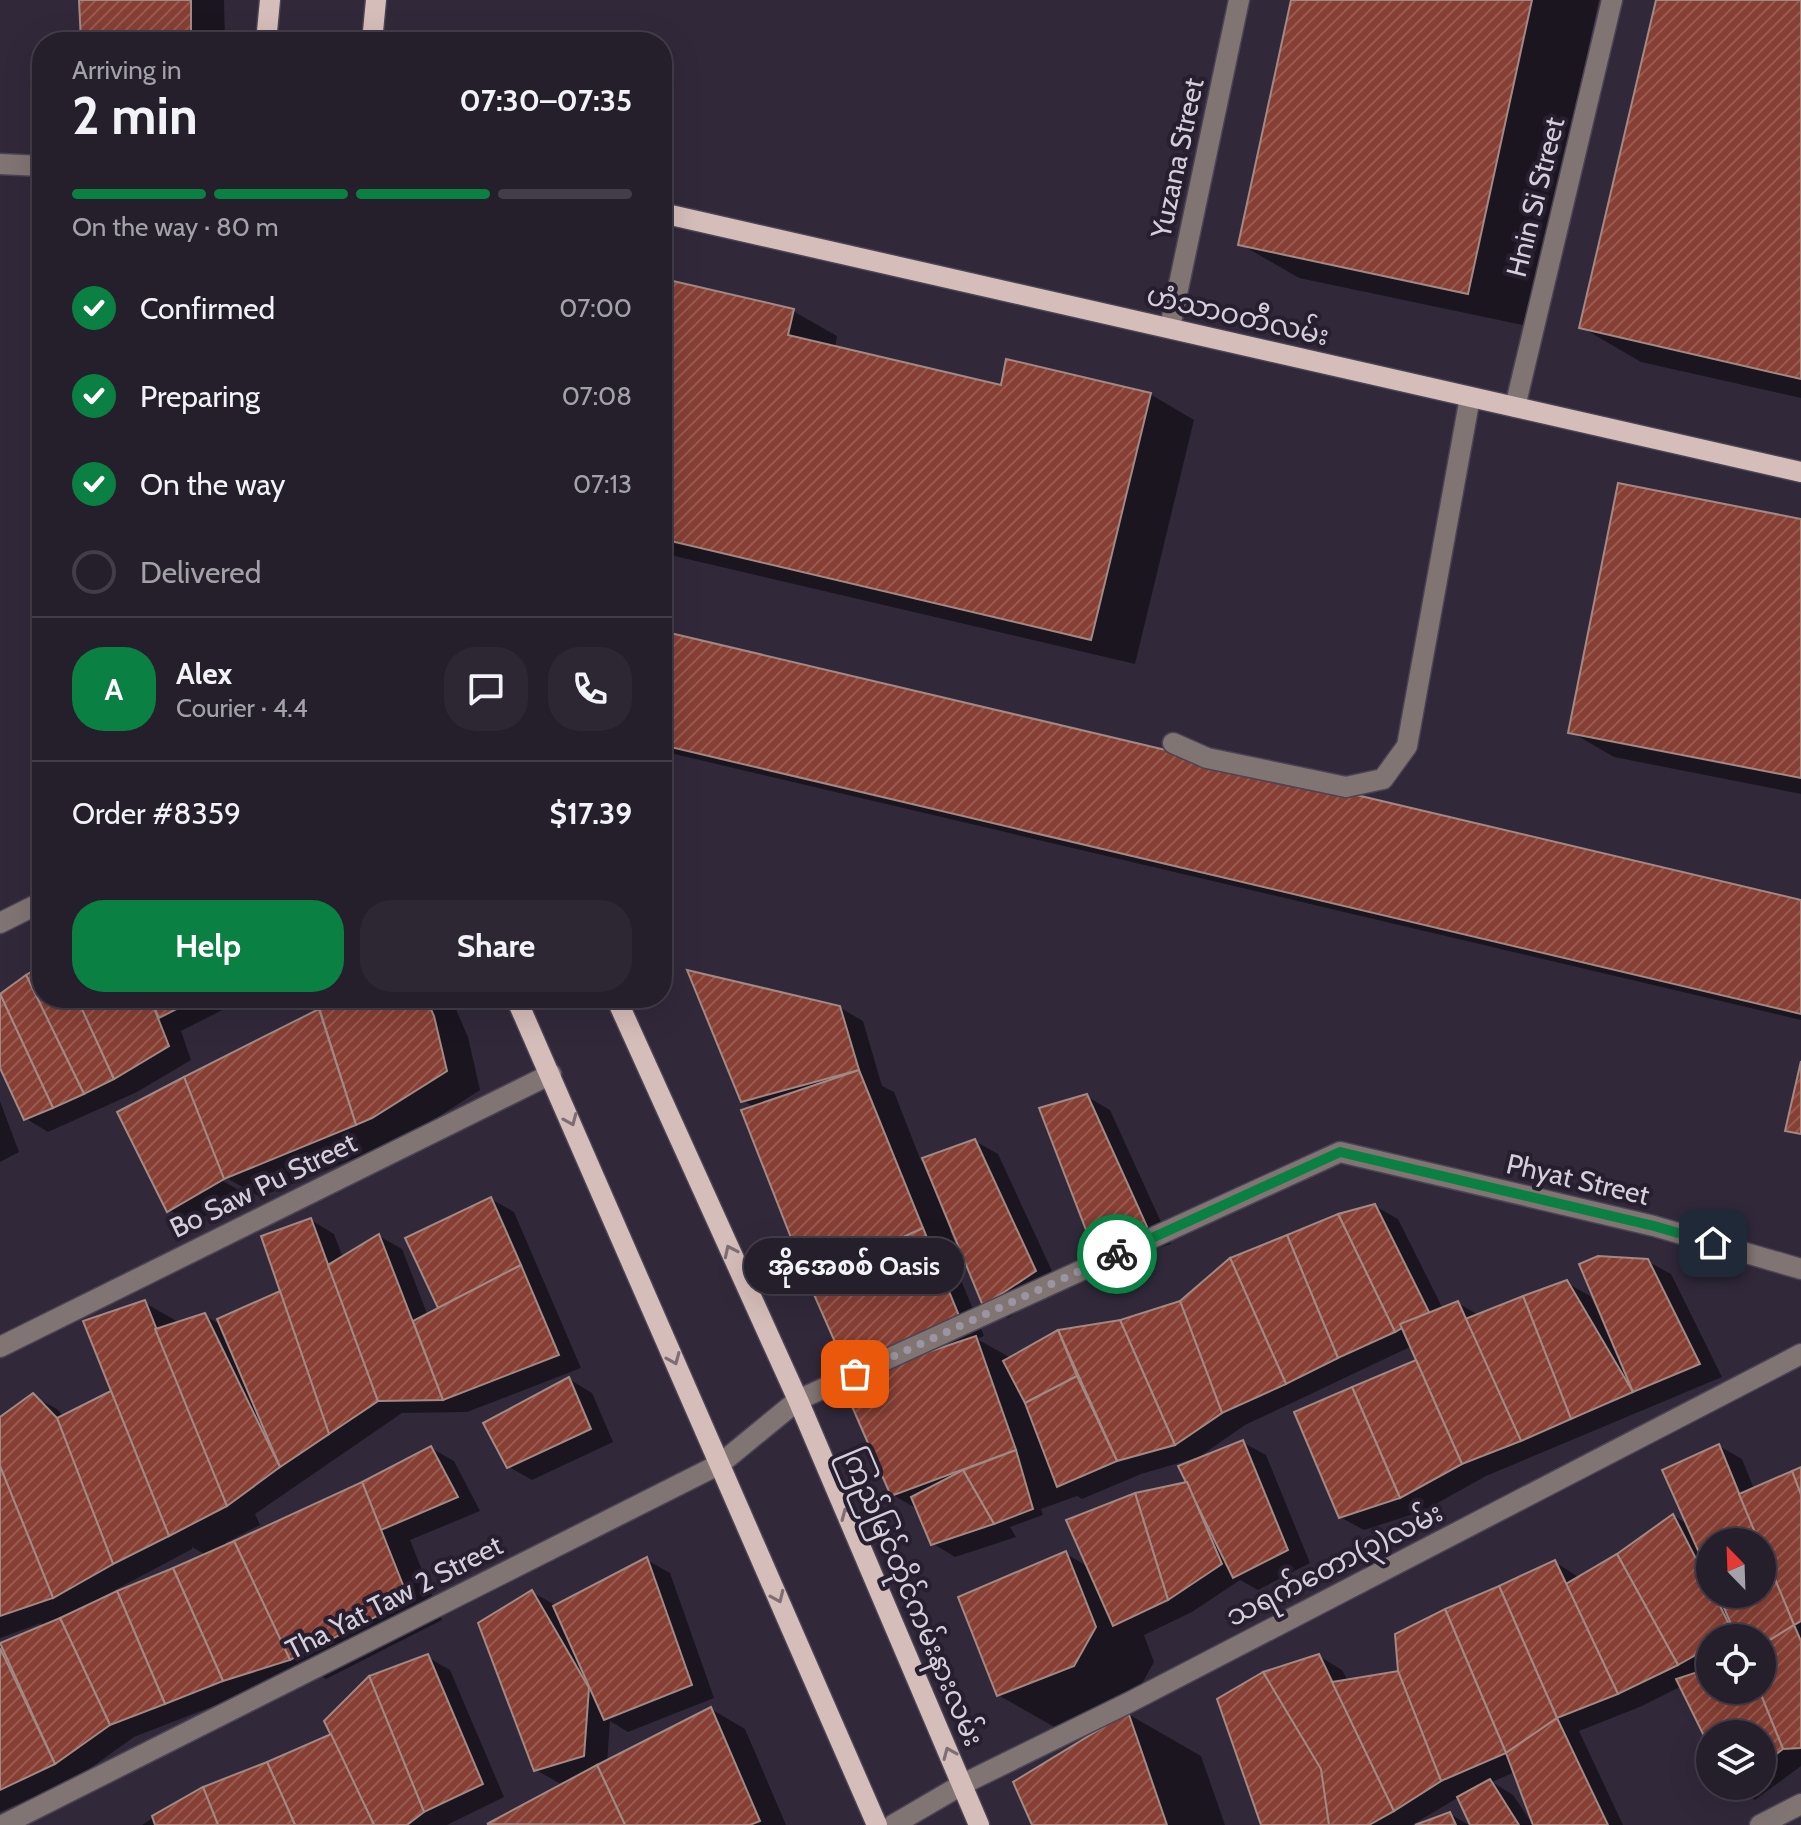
<!DOCTYPE html>
<html lang="en">
<head>
<meta charset="utf-8">
<style>
  :root { --surface:#251f2c; --page:#2d2734; --text:#f1f3f6; --muted:#a3a2a9; --line:#423d48; --accent:#0b8043 }
  body { margin:0; font-family:Cabin,"Noto Sans Myanmar",sans-serif; background:var(--page); color:var(--text); height:100vh; display:flex; flex-direction:column; font-size:30px; white-space:nowrap }
  * { box-sizing:border-box; margin:0 }
  p { font-size:26px; color:var(--muted) }
  .icon { flex:none; width:44px; height:44px; fill:none; stroke:currentColor; stroke-width:2; stroke-linecap:round; stroke-linejoin:round }
  .map { position:relative; flex:1; overflow:hidden }
  .drawer { position:absolute; left:32px; top:32px; width:640px; height:976px; display:flex; flex-direction:column; background:var(--surface); border-radius:32px; box-shadow:0 8px 32px #0002,0 0 0 2px var(--line) }
  .drawer>* { flex:none }
  .needle { width:52px; rotate:337deg }
  .controls { position:absolute; left:1696px; top:1528px; display:grid; gap:16px }
  .controls a { display:grid; place-items:center; width:80px; height:80px; border-radius:50%; background:var(--surface); box-shadow:0 8px 32px #0002,0 0 0 2px var(--line); font-size:40px }
  .pin { position:absolute; display:grid; place-items:center; width:68px; height:68px; color:#fff; margin:-34px; border-radius:16px; box-shadow:0 4px 12px #0006 }
  .courier { position:absolute; display:grid; place-items:center; width:80px; height:80px; margin:-40px; border:6px solid #0b8043; border-radius:50%; background:#fff; color:#222; box-shadow:0 2px 10px #0007 }
  .bubble { position:absolute; height:56px; border-radius:28px; background:var(--surface); box-shadow:0 8px 32px #0002,0 0 0 2px var(--line); font-size:26px; font-weight:700; line-height:56px; text-align:center }
  .headline em { font-style:normal; font-weight:700 }
  .headline div { display:flex; flex-direction:column-reverse }
  .headline { display:flex; align-items:center; justify-content:space-between; height:136px; padding:0 40px }
  h1 { font-size:52px; font-weight:700; line-height:60px }
  .bar { display:grid; grid-template-columns:repeat(4,1fr); gap:12px 8px; align-content:center; height:96px; padding:0 40px }
  .bar i { height:10px; border-radius:6px; background:var(--line) }
  .bar .selected { background:var(--accent) }
  .bar p { grid-column:span 4 }
  .line { display:flex; align-items:center; gap:20px; padding:0 40px; border-top:2px solid var(--line) }
  .line div { flex:1 }
  .round { display:grid; place-items:center; flex:none; width:84px; height:84px; border-radius:32px; background:var(--page) }
  ol { padding:0 40px; list-style:none }
  li { display:flex; align-items:center; gap:24px; height:88px }
  li p { margin-inline-start:auto }
  li .icon { padding:8px; border-radius:50%; background:var(--accent); color:#fff; stroke-width:4 }
  li:last-child { color:var(--muted) }
  li i { width:44px; height:44px; border:4px solid var(--line); border-radius:50% }
  .cta { display:flex; gap:16px; margin-top:auto; padding:16px 40px }
  .cta a { flex:1; height:92px; border-radius:32px; background:var(--accent); color:#fff; font-size:32px; font-weight:700; line-height:92px; text-align:center }
  .cta a+a { background:var(--page); color:var(--text) }
  .map>svg:first-child { display:block }
  .shadow { fill:#0007; fill-rule:evenodd }
  .building { fill:url(#building-hatch); stroke:#a28984; stroke-width:2 }
  .lines { fill:none; stroke-linecap:round; stroke-linejoin:round }
  .minor-casing { stroke:#4b4454; stroke-width:23 }
  .major-casing { stroke:#4b4454; stroke-width:23 }
  .minor { stroke:#807573; stroke-width:20 }
  .major { stroke:#d5bdb9; stroke-width:20 }
  .oneway { stroke:#7e6e74 }
  .done { stroke:#9b95a2; stroke-width:8; stroke-dasharray:0 14.4 }
  .route { stroke:#0b8043; stroke-width:10 }
  .labels { text-anchor:middle; stroke-width:8; stroke-linejoin:round; paint-order:stroke }
  .street-label { font-size:28px; fill:#d4cfda; stroke:#271f30 }
</style>
</head>
<body>
<div class="map">
<svg width="1801" height="1825" viewBox="0 0 1801 1825">
  <defs>
    <pattern id="building-hatch" width="6" height="6" patternUnits="userSpaceOnUse" patternTransform="scale(2)"><rect width="6" height="6" fill="#873f34"/><path d="M-1 1l2-2M0 6l6-6M5 7l2-2" fill="none" stroke="#975a51"/></pattern>
  </defs>
  <rect width="100%" height="100%" fill="#31293a"/>
  <!-- shadow -->
  <g class="shadow">
    <polygon points="81,0 224,0 225,42 83,42"/>
    <polygon points="1293,0 1599,0 1527,326 1299,278 1240,244"/>
    <polygon points="1658,0 1801,0 1801,398 1641,362 1581,327"/>
    <polygon points="793,311 837,336 835,348 1002,388 1150,394 1194,420 1135,664 662,553 662,334"/>
    <polygon points="1801,521 1801,794 1614,757 1571,732"/>
    <polygon points="662,657 1801,902 1801,1020 666,752 662,750"/>
    <polygon points="42,968 42,998 246,998 181,1031 191,1060 137,1092 48,1132 25,1118 0,1063 0,996"/>
    <polygon points="318,998 451,998 468,1037 480,1090 407,1137 260,1197 216,1172 214,1176 244,1193 192,1224 169,1210 120,1113 322,1010"/>
    <polygon points="839,1007 863,1021 882,1086 894,1092 921,1161 975,1141 998,1154 1058,1284 1008,1318 985,1304 954,1230 950,1231 957,1247 949,1251 984,1336 977,1339 1011,1358 1059,1332 1120,1322 1181,1302 1375,1206 1398,1219 1443,1309 1458,1303 1480,1316 1567,1283 1590,1296 1595,1305 1647,1261 1671,1274 1722,1377 1486,1476 1423,1511 1364,1530 1340,1517 1419,1361 1412,1346 1245,1425 1196,1459 1242,1442 1266,1455 1310,1563 1258,1590 1240,1580 1192,1612 1144,1635 1154,1662 1133,1700 1058,1729 998,1695 1066,1554 1089,1567 1189,1484 1197,1461 1196,1458 1141,1474 1082,1499 1077,1496 1041,1509 1043,1515 1010,1527 1016,1537 955,1557 932,1543 919,1510 893,1495 864,1375 754,1107 742,1100"/>
    <polygon points="1086,1096 1110,1110 1171,1244 1117,1260 1094,1246"/>
    <polygon points="0,1101 19,1152 0,1162"/>
    <path d="M 491,1199 L 514,1212 L 581,1368 L 467,1412 L 402,1413 L 255,1514 L 260,1525 L 225,1543 L 227,1546 L 362,1484 L 431,1448 L 454,1461 L 480,1511 L 410,1540 L 442,1620 L 326,1679 L 315,1672 L 247,1693 L 134,1737 L 78,1777 L 0,1812 L 0,1645 L 42,1627 L 41,1623 L 0,1638 L 0,1419 L 33,1396 L 57,1409 L 64,1417 L 111,1393 L 145,1303 L 180,1323 L 205,1316 L 221,1325 L 283,1292 L 311,1220 L 334,1234 L 343,1258 L 379,1236 L 402,1249 L 428,1316 L 440,1309 L 407,1238 ZM 192,1547 L 206,1555 L 102,1601 L 100,1598 L 192,1549 Z"/>
    <polygon points="569,1379 592,1393 613,1442 532,1480 509,1467"/>
    <path d="M 1719,1446 L 1742,1459 L 1754,1489 L 1801,1469 L 1801,1766 L 1755,1800 L 1732,1787 L 1762,1786 L 1762,1734 L 1710,1734 L 1710,1743 L 1682,1686 L 1642,1706 L 1579,1731 L 1623,1825 L 1536,1825 L 1515,1772 L 1492,1782 L 1513,1795 L 1533,1825 L 1473,1825 L 1459,1797 L 1412,1825 L 1263,1825 L 1319,1656 L 1342,1670 L 1348,1681 L 1400,1673 L 1555,1562 L 1580,1578 L 1618,1556 L 1674,1516 L 1689,1525 ZM 1710,1542 L 1762,1542 L 1762,1594 L 1710,1594 ZM 1710,1638 L 1762,1638 L 1762,1690 L 1710,1690 Z"/>
    <polygon points="647,1560 670,1573 714,1698 628,1732 610,1721 607,1763 711,1709 745,1729 786,1825 489,1825 573,1781 572,1779 559,1783 536,1770 532,1592 557,1606"/>
    <polygon points="427,1657 450,1670 504,1797 447,1825 142,1825 153,1818 334,1735"/>
    <polygon points="1128,1714 1201,1756 1225,1825 1034,1825"/>
    <polygon points="1450,1814 1469,1825 1421,1825"/>
  </g>
  <!-- building -->
  <g class="building">
    <polygon points="79,0 191,0 191,42 81,42"/>
    <polygon points="1291,0 1532,0 1468,294 1238,245"/>
    <polygon points="1656,0 1801,0 1801,379 1579,328"/>
    <polygon points="673,281 794,309 788,335 1001,385 1006,359 1151,393 1091,640 662,539 662,325"/>
    <polygon points="1618,483 1801,519 1801,778 1568,733"/>
    <polygon points="666,632 1801,900 1801,1014 662,745 662,648"/>
    <polygon points="42,965 42,998 77,998 114,1079 84,1094 26,975"/>
    <polygon points="687,970 840,1006 859,1070 741,1102"/>
    <polygon points="26,975 84,1094 53,1108 0,994"/>
    <polygon points="0,994 53,1108 24,1120 0,1068"/>
    <polygon points="77,998 150,998 169,1046 114,1079"/>
    <polygon points="150,998 198,998 159,1018"/>
    <polygon points="316,998 426,998 434,1016 447,1071 372,1118 356,1125"/>
    <polygon points="319,1009 356,1125 224,1179 184,1077"/>
    <polygon points="1801,1061 1801,1134 1785,1131"/>
    <polygon points="859,1070 923,1228 808,1281 741,1110"/>
    <polygon points="184,1077 224,1179 167,1212 117,1112"/>
    <polygon points="1087,1094 1149,1231 1093,1248 1039,1108"/>
    <polygon points="975,1139 1036,1271 983,1306 922,1158"/>
    <polygon points="491,1197 521,1265 438,1308 405,1238"/>
    <polygon points="1375,1204 1429,1312 1395,1332 1338,1214"/>
    <polygon points="1338,1214 1395,1332 1338,1358 1287,1235"/>
    <polygon points="311,1218 378,1401 329,1434 261,1236"/>
    <polygon points="923,1228 962,1323 846,1367 808,1281"/>
    <polygon points="379,1234 443,1400 378,1401 328,1265"/>
    <polygon points="1287,1235 1338,1358 1286,1384 1230,1258"/>
    <polygon points="1598,1256 1648,1259 1700,1364 1633,1392 1579,1264"/>
    <polygon points="1230,1258 1286,1384 1222,1413 1180,1301"/>
    <polygon points="521,1265 559,1355 443,1400 413,1321"/>
    <polygon points="1567,1280 1633,1392 1571,1419 1523,1296"/>
    <polygon points="280,1291 329,1434 280,1467 217,1319"/>
    <polygon points="1523,1296 1571,1419 1521,1441 1465,1319"/>
    <polygon points="145,1300 227,1506 169,1536 83,1321"/>
    <polygon points="1180,1301 1222,1413 1175,1445 1120,1320"/>
    <polygon points="1458,1301 1521,1441 1462,1464 1400,1324"/>
    <polygon points="205,1313 280,1467 227,1506 155,1329"/>
    <polygon points="1120,1320 1175,1445 1117,1461 1058,1330"/>
    <polygon points="1058,1330 1077,1376 1025,1403 1003,1361"/>
    <polygon points="976,1336 1016,1450 891,1496 841,1381"/>
    <polygon points="1416,1360 1462,1464 1400,1498 1352,1387"/>
    <polygon points="1077,1376 1117,1461 1057,1487 1025,1403"/>
    <polygon points="569,1377 591,1429 507,1468 483,1423"/>
    <polygon points="1352,1387 1400,1498 1339,1518 1294,1412"/>
    <polygon points="111,1391 169,1536 113,1564 57,1418"/>
    <polygon points="33,1393 57,1418 113,1564 53,1598 0,1466 0,1417"/>
    <polygon points="1243,1440 1288,1550 1233,1578 1178,1466"/>
    <polygon points="1719,1444 1759,1542 1710,1542 1710,1577 1662,1470"/>
    <polygon points="431,1446 458,1497 381,1530 362,1482"/>
    <polygon points="1016,1450 1033,1509 994,1524 963,1470"/>
    <polygon points="0,1466 53,1598 0,1616"/>
    <polygon points="1801,1467 1801,1495 1792,1471"/>
    <polygon points="963,1470 994,1524 931,1545 911,1497"/>
    <polygon points="1792,1471 1801,1495 1801,1621 1794,1625 1762,1548 1762,1542 1759,1542 1739,1494"/>
    <polygon points="362,1482 409,1600 290,1660 234,1541"/>
    <polygon points="1187,1482 1222,1564 1168,1600 1135,1493"/>
    <polygon points="1135,1493 1168,1600 1113,1626 1066,1520"/>
    <polygon points="1673,1514 1710,1586 1710,1594 1714,1594 1734,1634 1727,1638 1710,1638 1710,1647 1678,1665 1617,1554"/>
    <polygon points="234,1541 290,1660 223,1681 173,1568"/>
    <polygon points="1762,1548 1794,1625 1762,1645 1762,1638 1737,1638 1718,1594 1762,1594"/>
    <polygon points="1066,1551 1096,1627 1074,1666 997,1696 958,1597"/>
    <polygon points="1617,1554 1678,1665 1618,1694 1566,1584"/>
    <polygon points="647,1557 692,1685 604,1720 553,1606"/>
    <polygon points="1555,1560 1618,1694 1557,1718 1499,1586"/>
    <polygon points="173,1568 223,1681 165,1704 117,1591"/>
    <polygon points="1499,1586 1557,1718 1506,1753 1445,1609"/>
    <polygon points="532,1590 589,1688 584,1756 534,1771 478,1623"/>
    <polygon points="117,1591 165,1704 110,1725 60,1618"/>
    <polygon points="1445,1609 1506,1753 1441,1781 1398,1671 1395,1634"/>
    <polygon points="60,1618 110,1725 55,1764 0,1643"/>
    <polygon points="1794,1625 1801,1641 1801,1748 1783,1749 1759,1690 1762,1690 1762,1645"/>
    <polygon points="0,1648 55,1764 0,1790"/>
    <polygon points="428,1654 483,1784 424,1812 369,1676"/>
    <polygon points="1319,1654 1394,1811 1369,1825 1323,1825 1263,1672"/>
    <polygon points="1710,1668 1710,1690 1759,1690 1783,1749 1762,1765 1762,1734 1710,1734 1710,1748 1676,1679"/>
    <polygon points="1398,1671 1441,1781 1394,1811 1332,1682"/>
    <polygon points="1263,1672 1321,1769 1329,1825 1261,1825 1217,1699"/>
    <polygon points="369,1676 424,1812 407,1825 374,1825 324,1721"/>
    <polygon points="711,1707 760,1821 750,1825 625,1825 597,1765"/>
    <polygon points="1128,1712 1167,1825 1032,1825 1013,1782"/>
    <polygon points="1557,1718 1608,1825 1533,1825 1506,1753"/>
    <polygon points="331,1734 374,1825 295,1825 267,1762"/>
    <polygon points="267,1762 295,1825 218,1825 203,1787"/>
    <polygon points="597,1765 625,1825 487,1824"/>
    <polygon points="1490,1779 1519,1825 1470,1825 1457,1797"/>
    <polygon points="203,1787 218,1825 155,1825 152,1816"/>
    <polygon points="1450,1812 1456,1825 1415,1825"/>
  </g>
  <g class="lines">
    <!-- minor casing -->
    <g class="minor-casing">
      <g id="minor">
        <polyline points="0,164 42,166"/>
        <polyline points="1170,327 1239,0"/>
        <polyline points="1515,407 1612,0"/>
        <polyline points="1173,743 1207,758 1346,787 1383,779 1407,746 1470,397"/>
        <polyline points="0,923 42,902"/>
        <polyline points="0,1347 551,1074"/>
        <polyline points="3,1825 720,1464 798,1400 1340,1152 1654,1226 1801,1269"/>
        <polyline points="893,1825 963,1784 1130,1702 1801,1354"/>
        <polyline points="1760,1825 1801,1804"/>
      </g>
    </g>
    <!-- major casing -->
    <g class="major-casing">
      <g id="major">
        <polyline points="266,42 270,0"/>
        <polyline points="372,42 376,0"/>
        <polyline points="662,213 1801,472"/>
        <polyline points="516,998 877,1825"/>
        <polyline points="616,998 798,1400 979,1825"/>
      </g>
    </g>
    <!-- minor -->
    <use href="#minor" class="minor"/>
    <!-- major -->
    <use href="#major" class="major"/>
  </g>
  <!-- one-way arrows -->
  <defs><path id="oneway-chevron" d="M-2-3.5L2.5 0L-2 3.5" fill="none" stroke-width="1.6" stroke-linecap="round" stroke-linejoin="round" transform="scale(2)"/></defs>
  <g class="oneway">
    <use href="#oneway-chevron" transform="translate(571 1120) rotate(67)"/>
    <use href="#oneway-chevron" transform="translate(730 1251) rotate(-115)"/>
    <use href="#oneway-chevron" transform="translate(674 1359) rotate(67)"/>
    <use href="#oneway-chevron" transform="translate(847 1514) rotate(-113)"/>
    <use href="#oneway-chevron" transform="translate(778 1597) rotate(66)"/>
    <use href="#oneway-chevron" transform="translate(949 1753) rotate(-113)"/>
  </g>
  <g class="lines">
    <!-- done -->
    <polyline class="done" points="855,1374 1117,1254"/>
    <!-- route -->
    <polyline class="route" points="1117,1254 1340,1152 1654,1226 1713,1243"/>
  </g>
  <g class="labels">
    <!-- street labels -->
    <g class="street-label">
      <text transform="translate(1177 158) rotate(-78)" y="10">Yuzana Street</text>
      <text transform="translate(1535 197) rotate(-76)" y="10">Hnin Si Street</text>
      <text transform="translate(1238 315) rotate(13)" y="10">ဟံသာဝတီလမ်း</text>
      <text transform="translate(1578 1179) rotate(13)" y="10">Phyat Street</text>
      <text transform="translate(263 1185) rotate(-26)" y="10">Bo Saw Pu Street</text>
      <text transform="translate(1334 1564) rotate(-27)" y="10">သရက်တော(၃)လမ်း</text>
      <text transform="translate(394 1597) rotate(-27)" y="10">Tha Yat Taw 2 Street</text>
      <text transform="translate(913 1597) rotate(67)" y="10">ကြည်မြင်တိုင်ကမ်းနားလမ်း</text>
    </g>
  </g>
</svg>
<div class="controls">
<a><svg class="needle" viewBox="-14 -14 28 28"><path d="M0-13l5 13h-10z" fill="#e53935"/><path d="M0 13l5-13h-10z" fill="#a3a2a9"/></svg></a>
<a><svg class="icon" aria-label="locate" viewBox="0 0 24 24"><circle cx="12" cy="12" r="6"/><path d="M12 2v4M12 18v4M2 12h4M18 12h4"/></svg></a>
<a><svg class="icon" aria-label="layers" viewBox="0 0 24 24"><path d="M12 4l9 5-9 5-9-5zM3 14l9 5 9-5"/></svg></a>
</div>
<div class="pin" style="left:855px;top:1374px;background:#ea580c"><svg class="icon" aria-label="bag" viewBox="0 0 24 24"><path d="M5 8h14l-1 12H6zM9 8a3 3 0 0 1 6 0"/></svg></div>
<div class="pin" style="left:1713px;top:1243px;background:#1f2937"><svg class="icon" aria-label="home" viewBox="0 0 24 24"><path d="M3 11l9-7 9 7M6 9v11h12V9"/></svg></div>
<div class="courier" style="left:1117px;top:1254px"><svg class="icon" aria-label="bike" viewBox="0 0 24 24"><circle cx="6" cy="16" r="4"/><circle cx="18" cy="16" r="4"/><path d="M6 16l4-8h5l3 8M10 8l3 8H6M13 5h3"/></svg></div>
<div class="bubble" style="left:744px;top:1238px;width:220px">အိုအေစစ် Oasis</div>
<section class="drawer">
<div class="headline"><div><h1>2 min</h1><p>Arriving in</p></div><em>07:30–07:35</em></div>
<div class="bar"><i class="selected"></i><i class="selected"></i><i class="selected"></i><i></i><p>On the way · 80 m</p></div>
<ol>
<li><svg class="icon" aria-label="check" viewBox="0 0 24 24"><path d="M5 12l5 5 9-10"/></svg>Confirmed<p>07:00</p></li>
<li><svg class="icon" aria-label="check" viewBox="0 0 24 24"><path d="M5 12l5 5 9-10"/></svg>Preparing<p>07:08</p></li>
<li><svg class="icon" aria-label="check" viewBox="0 0 24 24"><path d="M5 12l5 5 9-10"/></svg>On the way<p>07:13</p></li>
<li><i></i>Delivered</li>
</ol>
<div class="line" style="height:144px"><b class="round" style="background:var(--accent);color:#fff">A</b><div><b>Alex</b><p>Courier · 4.4</p></div><a class="round"><svg class="icon" aria-label="chat" viewBox="0 0 24 24"><path d="M4 5h16v11H9l-5 4z"/></svg></a><a class="round"><svg class="icon" aria-label="phone" viewBox="0 0 24 24"><path d="M5 4h4l2 5-3 2q2 4 5 5l2-3 5 2v4C11 20 4 13 5 4z"/></svg></a></div>
<div class="line" style="height:104px"><div>Order #8359</div><b>$17.39</b></div>
<div class="cta"><a>Help</a><a>Share</a></div>
</section>
</div>
</body>
</html>
